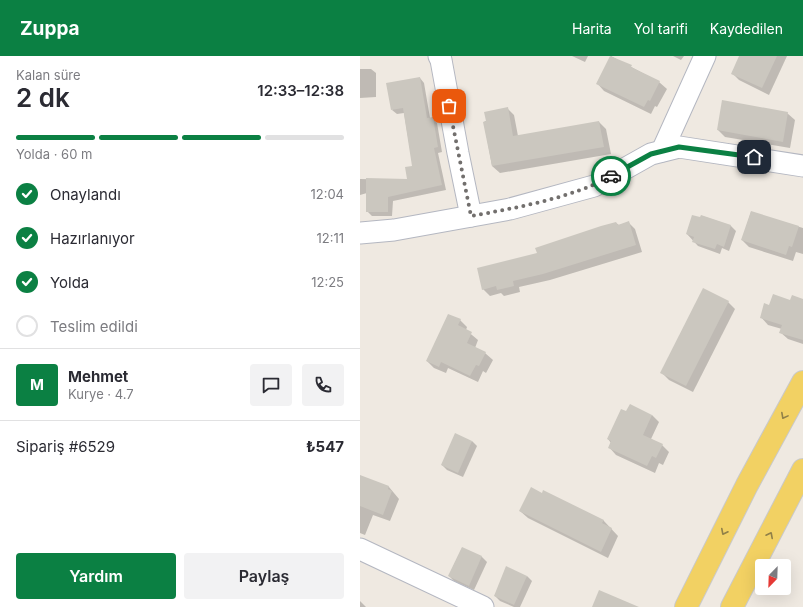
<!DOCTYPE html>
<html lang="tr">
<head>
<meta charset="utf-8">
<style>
  :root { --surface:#fff; --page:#f2f2f3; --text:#2b2b33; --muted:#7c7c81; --line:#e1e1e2; --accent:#0b8043 }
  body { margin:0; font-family:Inter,sans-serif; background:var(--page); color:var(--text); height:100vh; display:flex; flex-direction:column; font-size:15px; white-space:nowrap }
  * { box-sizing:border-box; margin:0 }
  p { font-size:13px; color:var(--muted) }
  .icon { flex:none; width:22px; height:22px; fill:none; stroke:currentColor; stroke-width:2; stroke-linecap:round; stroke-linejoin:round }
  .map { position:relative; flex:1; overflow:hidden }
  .drawer { display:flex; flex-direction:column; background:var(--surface); width:360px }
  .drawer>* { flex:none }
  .needle { width:26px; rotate:203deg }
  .fabs { position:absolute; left:395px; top:503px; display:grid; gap:8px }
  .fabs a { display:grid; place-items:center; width:36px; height:36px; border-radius:4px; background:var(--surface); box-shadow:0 4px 16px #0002; font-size:20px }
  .pin { position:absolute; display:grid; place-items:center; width:34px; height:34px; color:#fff; margin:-17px; border-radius:8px; box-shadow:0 2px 6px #0006 }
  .courier { position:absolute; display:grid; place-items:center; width:40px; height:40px; margin:-20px; border:3px solid #0b8043; border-radius:50%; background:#fff; color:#222; box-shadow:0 1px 5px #0007 }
  .overview em { font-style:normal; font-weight:600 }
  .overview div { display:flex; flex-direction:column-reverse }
  .overview { display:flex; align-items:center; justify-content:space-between; height:68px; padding:0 16px }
  h1 { font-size:26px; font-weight:600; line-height:30px }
  .bar { display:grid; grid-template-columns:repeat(4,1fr); gap:6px 4px; align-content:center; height:48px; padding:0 16px }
  .bar i { height:5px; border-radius:3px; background:var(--line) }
  .bar .on { background:var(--accent) }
  .bar p { grid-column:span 4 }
  .line { display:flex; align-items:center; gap:10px; padding:0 16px; border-top:1px solid var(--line) }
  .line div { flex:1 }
  .round { display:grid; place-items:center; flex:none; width:42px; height:42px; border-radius:4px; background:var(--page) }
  ol { padding:0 16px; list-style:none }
  li { display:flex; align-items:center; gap:12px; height:44px }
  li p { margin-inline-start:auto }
  li .icon { padding:4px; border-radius:50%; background:var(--accent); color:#fff; stroke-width:4 }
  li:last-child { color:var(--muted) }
  li i { width:22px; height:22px; border:2px solid var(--line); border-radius:50% }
  .cta { display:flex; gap:8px; margin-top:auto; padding:8px 16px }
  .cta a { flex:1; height:46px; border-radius:4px; background:var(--accent); color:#fff; font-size:16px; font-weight:600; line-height:46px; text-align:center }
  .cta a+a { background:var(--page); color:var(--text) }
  header { display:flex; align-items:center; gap:24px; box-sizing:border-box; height:56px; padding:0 20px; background:var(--accent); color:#fff }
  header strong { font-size:19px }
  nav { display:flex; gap:22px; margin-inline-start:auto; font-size:14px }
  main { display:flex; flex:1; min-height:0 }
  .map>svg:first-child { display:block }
  .shadow { fill:#0003 }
  .building { fill:#cbc7bf }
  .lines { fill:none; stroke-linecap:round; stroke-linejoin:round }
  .minor-casing { stroke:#b4b7c1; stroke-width:23 }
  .major-casing { stroke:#c9c9c9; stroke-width:24 }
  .minor { stroke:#fff; stroke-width:21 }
  .major { stroke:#f2d163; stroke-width:22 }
  .oneway { stroke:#908048 }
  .done { stroke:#726f6d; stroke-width:4; stroke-dasharray:0 7.2 }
  .route { stroke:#0b8043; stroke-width:5 }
</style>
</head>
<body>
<header>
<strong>Zuppa</strong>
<nav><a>Harita</a><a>Yol tarifi</a><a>Kaydedilen</a></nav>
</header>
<main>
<section class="drawer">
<div class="overview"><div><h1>2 dk</h1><p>Kalan süre</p></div><em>12:33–12:38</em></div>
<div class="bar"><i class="on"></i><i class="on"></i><i class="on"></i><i></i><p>Yolda · 60 m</p></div>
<ol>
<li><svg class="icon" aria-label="check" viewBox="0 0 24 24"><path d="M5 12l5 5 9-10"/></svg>Onaylandı<p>12:04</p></li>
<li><svg class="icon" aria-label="check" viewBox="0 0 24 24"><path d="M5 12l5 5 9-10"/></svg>Hazırlanıyor<p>12:11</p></li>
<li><svg class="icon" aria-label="check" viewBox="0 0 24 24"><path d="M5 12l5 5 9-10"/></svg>Yolda<p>12:25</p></li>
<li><i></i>Teslim edildi</li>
</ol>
<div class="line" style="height:72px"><b class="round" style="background:var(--accent);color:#fff">M</b><div><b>Mehmet</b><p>Kurye · 4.7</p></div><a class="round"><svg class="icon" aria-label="chat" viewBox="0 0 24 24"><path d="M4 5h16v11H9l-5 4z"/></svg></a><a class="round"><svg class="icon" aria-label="phone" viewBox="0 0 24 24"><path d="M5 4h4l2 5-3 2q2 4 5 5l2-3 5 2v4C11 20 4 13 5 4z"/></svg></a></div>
<div class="line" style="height:52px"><div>Sipariş #6529</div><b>₺547</b></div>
<div class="cta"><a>Yardım</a><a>Paylaş</a></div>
</section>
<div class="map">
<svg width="443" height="551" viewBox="0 0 443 551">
  <rect width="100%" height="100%" fill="#efe9e1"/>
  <!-- shadow -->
  <g class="shadow">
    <polygon points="212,0 228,0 225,6"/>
    <polygon points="251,0 299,26 307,33 297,51 295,50 291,58 244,35 237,27"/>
    <polygon points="313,0 324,0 321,4"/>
    <polygon points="380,0 427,0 409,39 379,24 372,17"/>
    <polygon points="0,13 11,13 16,17 16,41 0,42"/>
    <polygon points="60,22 64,27 70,62 72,62 77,67 82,96 78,97 86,134 33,145 32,160 12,160 7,155 7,137 0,139 0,123 48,124 53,111 44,57 37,58 32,54"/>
    <polygon points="147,52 154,59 158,80 239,66 246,73 251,98 140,117 132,110 124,66"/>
    <polygon points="427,57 435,64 430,92 365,81 358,74"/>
    <polygon points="391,156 443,172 443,198 436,196 433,205 389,191 382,184"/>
    <polygon points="342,160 371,170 376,175 369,195 362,192 360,198 338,190 327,178"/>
    <polygon points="256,167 259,169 269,167 275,173 282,196 190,224 159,231 160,236 144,240 141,237 130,240 123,233 178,198"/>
    <polygon points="443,244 443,288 428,283 420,276 422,273 408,269 401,261 431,245"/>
    <polygon points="368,246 375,253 333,336 309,324 302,317"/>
    <polygon points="100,264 107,271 106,274 118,284 115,292 125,297 133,304 126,317 123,315 118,326 88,312 86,317 74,312 67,305"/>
    <polygon points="292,359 299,366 291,383 302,389 309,396 303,409 299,407 295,417 256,399 249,391 251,387 248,383"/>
    <polygon points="112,385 117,390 103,421 87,414 82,409"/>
    <polygon points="0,420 29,431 39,443 30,465 13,459 5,479 0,477"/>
    <polygon points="160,455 243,464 258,480 248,502 168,462"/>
    <polygon points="102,492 122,501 127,506 114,534 94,525 89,520"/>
    <polygon points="167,520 172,525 160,551 154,551 140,545 135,540"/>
    <polygon points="0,545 6,551 0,551"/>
  </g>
  <!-- building -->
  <g class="building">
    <polygon points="250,0 272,9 271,11 300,25 290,45 288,44 284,51 236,28"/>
    <polygon points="379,0 417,0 402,32 371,18"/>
    <polygon points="60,21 67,62 73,61 78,91 74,92 82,129 28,141 28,156 6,156 6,122 47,123 45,111 52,110 43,52 31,54 26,27"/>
    <polygon points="362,44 428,56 423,86 357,74"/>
    <polygon points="148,51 153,80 239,65 244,91 132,110 123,66 126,65 124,56"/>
    <polygon points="391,155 439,170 432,191 429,190 426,199 381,184"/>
    <polygon points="332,159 340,161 341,159 371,169 364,191 357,188 355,193 332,186 334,181 326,178"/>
    <polygon points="269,165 276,189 183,218 153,225 154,230 137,234 136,230 122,234 117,212 177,197 175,192 241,170 256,166 258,169"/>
    <polygon points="343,232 369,245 326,330 300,317"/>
    <polygon points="413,238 430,244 432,239 443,243 443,284 419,277 422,269 400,262 404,247 409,249"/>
    <polygon points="88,258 101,263 98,269 112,276 107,287 126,296 119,310 116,309 110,320 81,306 79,311 66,305"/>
    <polygon points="270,348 292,359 283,379 303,388 296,402 292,400 287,410 248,392 251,385 247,383 261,353 266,355"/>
    <polygon points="95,377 112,385 98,417 81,409"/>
    <polygon points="0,419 29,430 28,433 32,435 23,459 0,450"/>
    <polygon points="171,431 182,437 183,434 244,464 242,467 252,472 241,496 159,455"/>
    <polygon points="102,491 122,500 109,530 88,520"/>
    <polygon points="146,510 167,520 154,549 134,540"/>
    <polygon points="239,534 279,551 232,551"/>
  </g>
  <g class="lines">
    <!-- minor casing -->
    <g class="minor-casing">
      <g id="minor">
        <polyline points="79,0 81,4 98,97 111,160"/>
        <polyline points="302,95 345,0"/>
        <polyline points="0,177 34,174 150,153 234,130 291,98 319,91 443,110"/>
        <polyline points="0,493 123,551"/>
      </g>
    </g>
    <!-- major casing -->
    <g class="major-casing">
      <g id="major">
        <polyline points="326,551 387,429 443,326"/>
        <polyline points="372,551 443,414"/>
      </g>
    </g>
    <!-- minor -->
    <use href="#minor" class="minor"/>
    <!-- major -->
    <use href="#major" class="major"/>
  </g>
  <!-- one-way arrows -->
  <defs><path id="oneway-chevron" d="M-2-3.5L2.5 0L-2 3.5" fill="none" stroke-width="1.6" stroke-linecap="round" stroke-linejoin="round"/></defs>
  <g class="oneway">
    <use href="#oneway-chevron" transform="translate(424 360) rotate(118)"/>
    <use href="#oneway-chevron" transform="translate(364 476) rotate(117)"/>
    <use href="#oneway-chevron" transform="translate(410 479) rotate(-63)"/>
  </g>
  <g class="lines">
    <!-- done -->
    <path class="done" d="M 89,50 L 111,160 C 155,152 213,142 251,120"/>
    <!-- route -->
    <polyline class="route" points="251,120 291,98 319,91 394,101"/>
  </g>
</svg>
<div class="fabs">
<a><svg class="needle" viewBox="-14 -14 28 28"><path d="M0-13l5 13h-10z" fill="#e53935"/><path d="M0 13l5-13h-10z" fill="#7c7c81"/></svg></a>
</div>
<div class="pin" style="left:89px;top:50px;background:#ea580c"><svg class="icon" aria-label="bag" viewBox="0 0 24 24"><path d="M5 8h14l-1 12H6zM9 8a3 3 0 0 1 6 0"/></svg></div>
<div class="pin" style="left:394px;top:101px;background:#1f2937"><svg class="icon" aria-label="home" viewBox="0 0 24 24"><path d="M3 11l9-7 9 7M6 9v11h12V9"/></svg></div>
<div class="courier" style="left:251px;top:120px"><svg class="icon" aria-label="car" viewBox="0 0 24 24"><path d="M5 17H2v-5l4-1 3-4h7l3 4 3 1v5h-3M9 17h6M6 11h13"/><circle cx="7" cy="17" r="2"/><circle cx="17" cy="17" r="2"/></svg></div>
</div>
</main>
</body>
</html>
